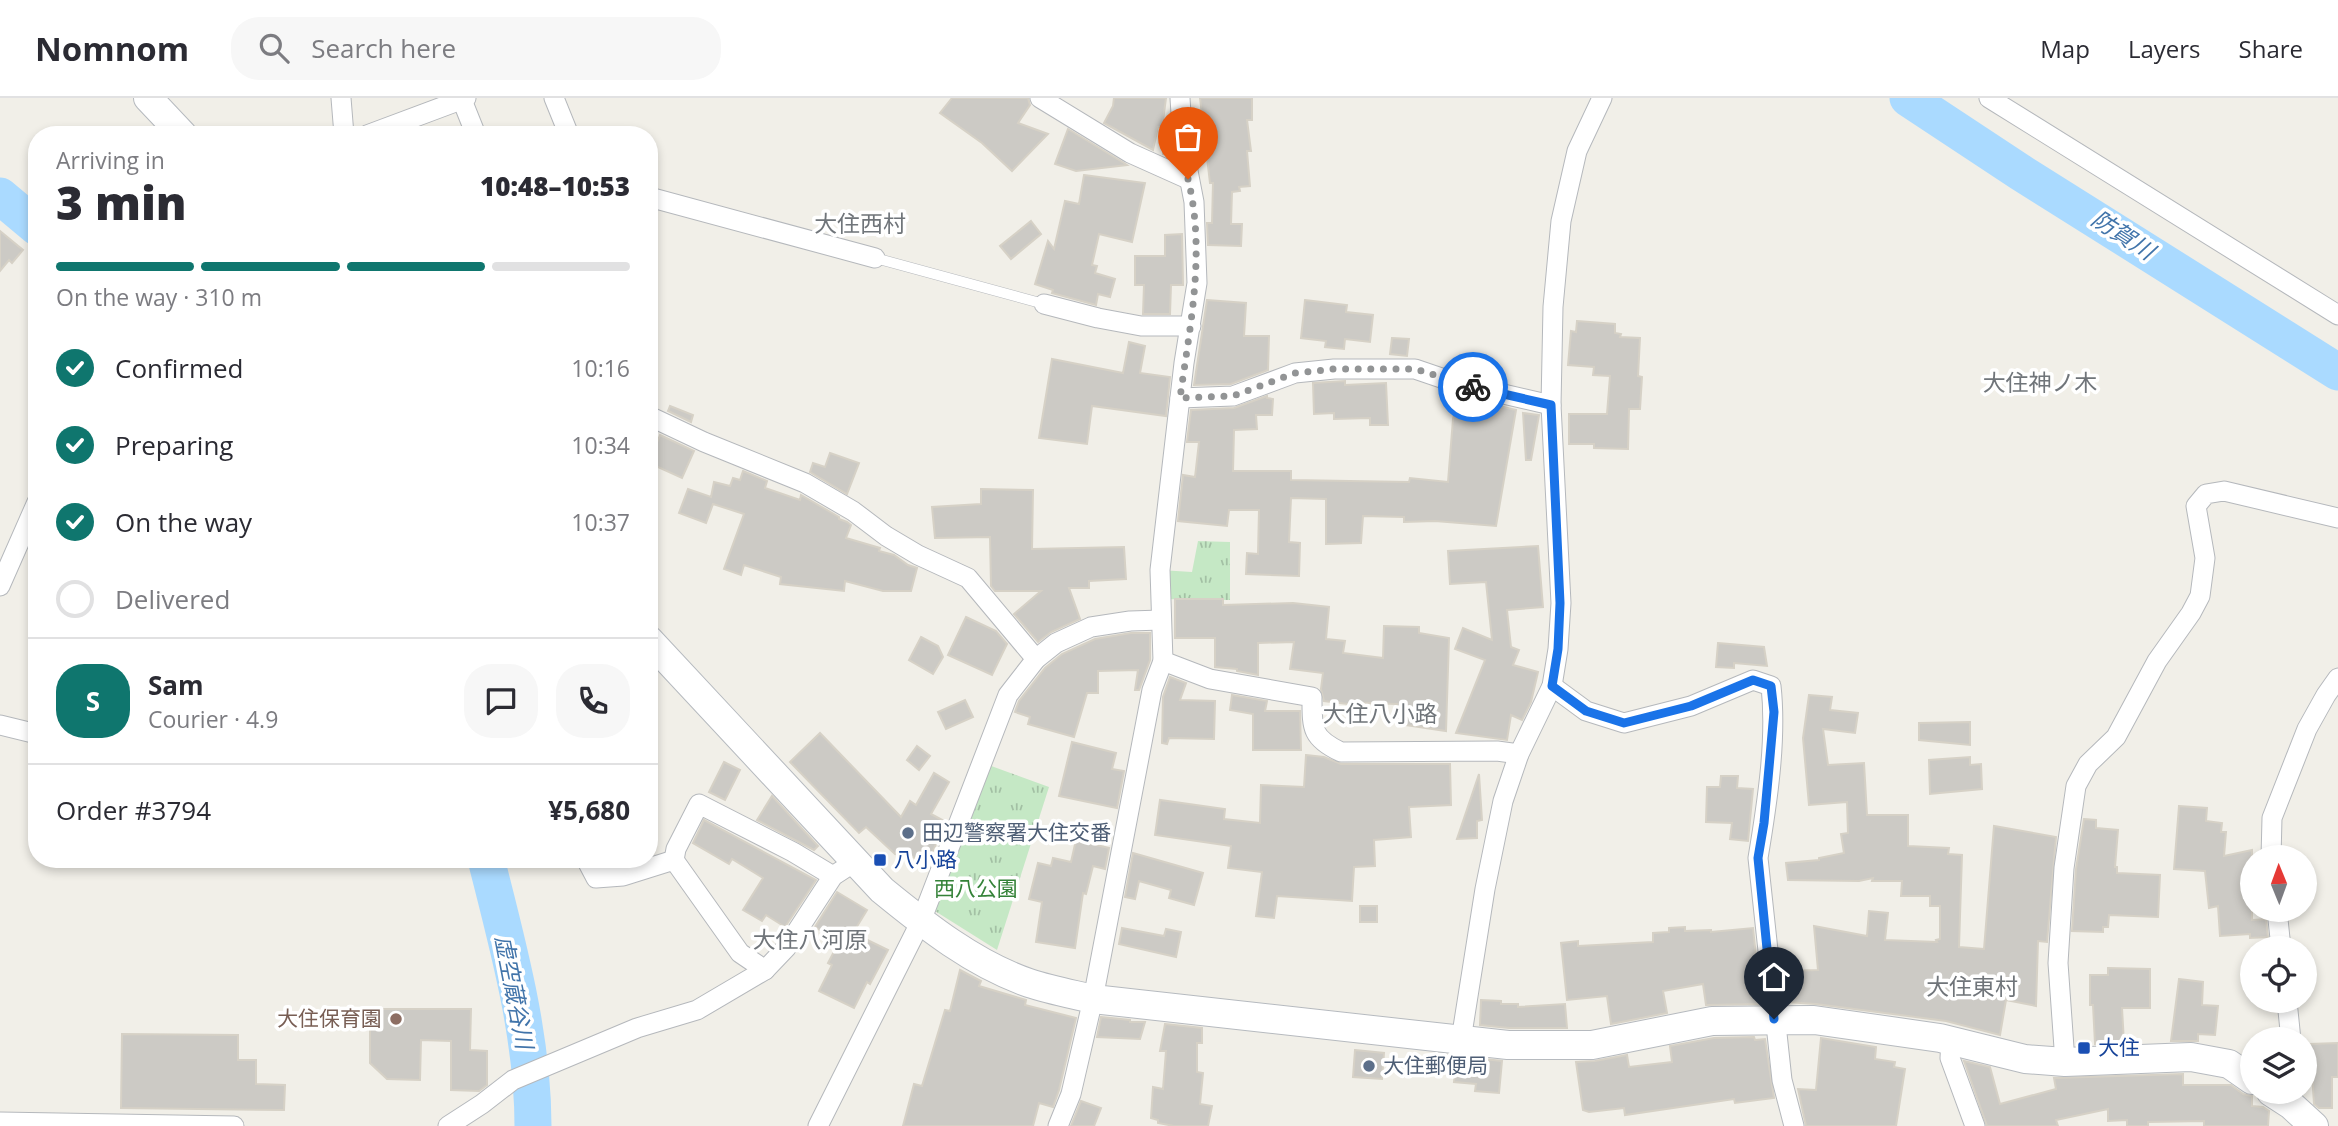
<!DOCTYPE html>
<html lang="en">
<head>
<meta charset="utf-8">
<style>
  :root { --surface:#fff; --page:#f7f7f7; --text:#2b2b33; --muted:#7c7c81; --line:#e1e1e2; --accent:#0f766e }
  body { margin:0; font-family:"Open Sans","Noto Sans JP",sans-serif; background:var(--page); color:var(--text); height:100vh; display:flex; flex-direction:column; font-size:26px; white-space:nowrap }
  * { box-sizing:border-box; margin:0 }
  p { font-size:23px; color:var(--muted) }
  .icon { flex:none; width:38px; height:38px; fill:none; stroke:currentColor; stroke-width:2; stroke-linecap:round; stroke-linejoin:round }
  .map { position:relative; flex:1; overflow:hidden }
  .details { position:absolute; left:28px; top:28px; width:630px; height:742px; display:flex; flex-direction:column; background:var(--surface); border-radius:28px; box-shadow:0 4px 10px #0003 }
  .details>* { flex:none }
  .needle { width:46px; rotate:359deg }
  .fabs { position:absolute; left:2240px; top:747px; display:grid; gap:14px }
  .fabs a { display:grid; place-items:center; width:77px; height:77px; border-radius:50%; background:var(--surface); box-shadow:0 4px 10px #0003; font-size:35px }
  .pin { position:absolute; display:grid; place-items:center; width:60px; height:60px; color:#fff; margin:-72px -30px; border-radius:50% 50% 50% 0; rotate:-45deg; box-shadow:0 0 7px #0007 }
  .pin .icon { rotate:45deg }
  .courier { position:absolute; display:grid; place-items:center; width:70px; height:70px; margin:-35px; border:5px solid #1a73e8; border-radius:50%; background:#fff; color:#222; box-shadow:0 2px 9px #0007 }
  .summary em { font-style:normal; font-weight:800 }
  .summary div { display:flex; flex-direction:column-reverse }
  .summary { display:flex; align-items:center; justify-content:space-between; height:119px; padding:0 28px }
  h1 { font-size:46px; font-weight:800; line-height:52px }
  .bar { display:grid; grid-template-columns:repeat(4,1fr); gap:10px 7px; align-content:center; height:84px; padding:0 28px }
  .bar i { height:9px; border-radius:5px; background:var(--line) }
  .bar .current { background:var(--accent) }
  .bar p { grid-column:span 4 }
  .line { display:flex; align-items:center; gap:18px; padding:0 28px; border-top:2px solid var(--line) }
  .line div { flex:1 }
  .round { display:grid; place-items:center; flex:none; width:74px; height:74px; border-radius:28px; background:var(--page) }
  ol { padding:0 28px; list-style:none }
  li { display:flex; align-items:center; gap:21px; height:77px }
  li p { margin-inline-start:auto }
  li .icon { padding:7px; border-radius:50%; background:var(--accent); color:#fff; stroke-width:4 }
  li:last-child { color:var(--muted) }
  li i { width:38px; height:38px; border:4px solid var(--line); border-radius:50% }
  header { display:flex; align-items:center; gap:42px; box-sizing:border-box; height:98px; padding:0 35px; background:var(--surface); border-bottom:2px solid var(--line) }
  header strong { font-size:33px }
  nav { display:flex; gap:38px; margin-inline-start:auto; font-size:24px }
  .search { width:490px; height:63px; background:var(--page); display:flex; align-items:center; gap:18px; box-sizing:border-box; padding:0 24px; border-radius:28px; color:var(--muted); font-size:26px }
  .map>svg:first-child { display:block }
  .grass { fill:url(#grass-tufts) }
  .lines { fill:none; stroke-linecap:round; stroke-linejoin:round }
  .river { stroke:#aadaff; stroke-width:37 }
  .building { fill:#cccac5; stroke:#d6d1c6; stroke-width:2 }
  .lane-casing { stroke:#b5b8bc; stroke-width:11 }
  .street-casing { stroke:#b5b8bc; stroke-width:21 }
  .secondary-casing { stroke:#b6babf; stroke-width:30 }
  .lane { stroke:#fff; stroke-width:10 }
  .street { stroke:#fff; stroke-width:19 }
  .secondary { stroke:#fff; stroke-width:28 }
  .done { stroke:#929495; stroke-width:7; stroke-dasharray:0 12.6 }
  .route { stroke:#1a73e8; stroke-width:9 }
  .service-dot { fill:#5c6f8a; stroke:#fff; stroke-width:2.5 }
  .transit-dot { fill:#1a4fb4; stroke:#fff; stroke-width:2.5 }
  .education-dot { fill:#8d6e63; stroke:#fff; stroke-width:2.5 }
  .labels { text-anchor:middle; stroke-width:7; stroke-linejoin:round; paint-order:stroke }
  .service-label { font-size:21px; fill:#4e5e75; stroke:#fff; text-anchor:start }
  .transit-label { font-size:21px; fill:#164399; stroke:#fff; text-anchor:start }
  .park-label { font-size:21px; fill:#348238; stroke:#fff }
  .education-label { font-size:21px; fill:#785e54; stroke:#fff; text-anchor:end }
  .neighbourhood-label { font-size:23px; fill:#70757a; stroke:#fff }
  .water-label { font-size:23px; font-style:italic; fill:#4174aa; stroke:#fff }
</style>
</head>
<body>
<header>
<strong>Nomnom</strong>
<div class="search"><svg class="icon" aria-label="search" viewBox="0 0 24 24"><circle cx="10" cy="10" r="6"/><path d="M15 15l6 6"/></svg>Search here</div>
<nav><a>Map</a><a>Layers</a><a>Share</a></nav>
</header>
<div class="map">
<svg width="2338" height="1028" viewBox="0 0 2338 1028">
  <defs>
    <pattern id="grass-tufts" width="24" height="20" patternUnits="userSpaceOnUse" patternTransform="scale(1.75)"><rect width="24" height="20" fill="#c5e8c5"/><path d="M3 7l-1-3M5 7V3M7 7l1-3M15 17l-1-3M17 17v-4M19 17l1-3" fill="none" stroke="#a3c0a4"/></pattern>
  </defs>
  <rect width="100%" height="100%" fill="#f1efe8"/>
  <!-- grass -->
  <g class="grass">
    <polygon points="1198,443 1230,444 1230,502 1160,501 1160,472 1192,474"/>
    <polygon points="983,665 1049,689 997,852 927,808"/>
  </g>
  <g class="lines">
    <!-- river -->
    <g class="river">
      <polyline points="1908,0 2020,74 2338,274"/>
      <polyline points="0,98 37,129"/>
      <path d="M 486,761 C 508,848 533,938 533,1028"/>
    </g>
  </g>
  <!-- building -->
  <g class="building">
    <polygon points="952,0 1028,0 1030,7 1018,25 1048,36 1012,73 982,45 940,15"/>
    <polygon points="1114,0 1166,0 1163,23 1169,22 1172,55 1163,56 1163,27 1163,29 1158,29 1153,52 1104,25 1113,8"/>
    <polygon points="1200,0 1252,0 1252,22 1247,22 1251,53 1247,53 1250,88 1239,89 1240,93 1232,94 1231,126 1242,126 1241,148 1208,147 1207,125 1212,125 1213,85 1210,85"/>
    <polygon points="1068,31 1124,65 1127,67 1076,73 1055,66"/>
    <polygon points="1084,77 1145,85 1132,144 1099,136 1092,167 1097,168 1095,175 1115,181 1110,199 1098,196 1096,207 1052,195 1053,192 1035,186 1048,143 1054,151 1065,103 1079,106"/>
    <polygon points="1031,123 1041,136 1011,161 1000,148"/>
    <polygon points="0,133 23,152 12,165 9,162 0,173"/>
    <polygon points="1182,136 1183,187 1171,187 1170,216 1143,216 1144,187 1135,187 1135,158 1165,158 1165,137"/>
    <polygon points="1207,202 1246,205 1244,238 1269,238 1268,272 1231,286 1194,287"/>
    <polygon points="1305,202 1347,207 1346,214 1373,217 1370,244 1345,241 1344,251 1325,249 1326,243 1301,240"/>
    <polygon points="1577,223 1615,226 1615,235 1621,236 1620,239 1640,240 1638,278 1642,279 1640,311 1629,311 1628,351 1594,350 1594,346 1569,346 1569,316 1607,316 1610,278 1593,277 1594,269 1568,267 1571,233 1576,234"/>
    <polygon points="1392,240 1409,241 1407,258 1390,256"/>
    <polygon points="1129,244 1145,248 1140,275 1170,279 1166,318 1092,308 1087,346 1039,340 1052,261 1123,275"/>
    <polygon points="1345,283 1345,287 1386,285 1388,327 1370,327 1370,320 1334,321 1334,315 1314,316 1313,285"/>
    <polygon points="1267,298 1267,300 1273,301 1272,317 1256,317 1257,331 1234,332 1233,373 1291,373 1291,382 1409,384 1410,380 1448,384 1453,321 1459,298 1516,312 1496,428 1435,423 1404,424 1404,419 1363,418 1361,445 1326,446 1326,401 1291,400 1289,444 1300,445 1299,478 1246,476 1247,455 1258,456 1259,412 1229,412 1227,428 1178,423 1183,377 1195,379 1199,344 1187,344 1191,312 1234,310"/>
    <polygon points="670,308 693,317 691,324 668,313"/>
    <polygon points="1523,315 1539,317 1531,362 1526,362"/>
    <polygon points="660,337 694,353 682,380 649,365"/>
    <polygon points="830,355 859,365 847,396 810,374 813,365 825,369"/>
    <polygon points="743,373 767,383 765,390 800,402 801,397 839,419 839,421 847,424 851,427 846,440 880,450 879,453 894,457 908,467 917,470 911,493 883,493 845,483 844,493 780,486 781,479 744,467 741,477 724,471 744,416 713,406 706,425 679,415 688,391 711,399 714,384 730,388 733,380 740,382"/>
    <polygon points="981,391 1033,392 1032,451 1124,449 1126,481 1089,483 1089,490 1069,490 1080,521 1051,534 1038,544 1014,516 1041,493 995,493 991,488 990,439 935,440 932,409 981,406"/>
    <polygon points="1538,448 1543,509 1507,512 1511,549 1519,552 1513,567 1538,574 1531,604 1522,622 1511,617 1507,642 1456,635 1485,562 1455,551 1463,530 1492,542 1486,484 1450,486 1448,453"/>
    <polygon points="1175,501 1223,501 1223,507 1293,505 1329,509 1326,541 1345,543 1343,555 1383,560 1384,528 1419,529 1419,535 1449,540 1446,633 1398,626 1397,606 1365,605 1364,608 1324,603 1321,591 1323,575 1290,571 1294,544 1258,545 1258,577 1237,573 1237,571 1215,569 1215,540 1175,540"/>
    <polygon points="966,519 996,533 1007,546 992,577 948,557"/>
    <polygon points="1131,535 1150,535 1150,562 1139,592 1135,592 1138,572 1098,573 1098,595 1087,595 1074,639 1028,626 1030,619 1015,614 1019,603 1045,570 1062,556 1095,541"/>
    <polygon points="921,539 938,548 943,559 933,576 909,562"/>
    <polygon points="1718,545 1764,549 1767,568 1734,565 1734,570 1716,569"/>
    <polygon points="1170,579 1186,585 1180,602 1215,603 1214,641 1169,640 1167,646 1162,645 1163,599"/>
    <polygon points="1232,597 1267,603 1265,613 1300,613 1301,652 1253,652 1253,616 1230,612"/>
    <polygon points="1809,597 1832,599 1830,612 1858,615 1855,635 1823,631 1828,667 1864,665 1867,717 1908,717 1908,748 1949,750 1948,756 1962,757 1959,849 1984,851 1994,728 2056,739 2047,844 2038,843 2036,908 2006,902 2000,937 1946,923 1816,906 1786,904 1783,873 1818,872 1814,828 1867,838 1869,813 1888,815 1885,842 1937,844 1936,842 1940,841 1940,808 1930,808 1930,798 1901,798 1902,783 1872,783 1873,780 1859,783 1788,782 1786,765 1819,762 1819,760 1844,755 1841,736 1848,735 1847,704 1809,707 1803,640"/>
    <polygon points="965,602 973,619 946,631 938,614"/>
    <polygon points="1970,624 1970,647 1919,642 1919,625"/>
    <polygon points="820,635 901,719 910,703 916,707 934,675 949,684 931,716 946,724 927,766 898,752 895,756 866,729 859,735 790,664"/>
    <polygon points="1072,644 1116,655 1112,671 1124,673 1117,710 1059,698"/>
    <polygon points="917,648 930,658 919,672 907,662"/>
    <polygon points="1306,657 1324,659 1341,666 1450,666 1451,707 1409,709 1411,739 1374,742 1375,768 1354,769 1352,803 1277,798 1274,820 1256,818 1262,774 1228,770 1231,748 1155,737 1160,702 1225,711 1224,721 1260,725 1261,687 1304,689"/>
    <polygon points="1970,659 1970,667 1981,666 1982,691 1930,696 1929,662"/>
    <polygon points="724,664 740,672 725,702 709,694"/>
    <polygon points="1479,676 1482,722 1477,723 1477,740 1457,741"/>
    <polygon points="1721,678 1738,678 1737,690 1753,691 1748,743 1730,741 1732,725 1706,724 1707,689 1720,689"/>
    <polygon points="772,698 818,748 814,752 757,722"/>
    <polygon points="2179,708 2207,710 2206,723 2222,725 2221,734 2226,734 2224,758 2252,752 2252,822 2266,821 2268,839 2250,840 2250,836 2220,838 2218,808 2209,810 2205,773 2174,771"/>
    <polygon points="2084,721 2096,722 2096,730 2118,732 2115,769 2117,769 2117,775 2160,777 2158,819 2109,817 2108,829 2103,829 2103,834 2072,833 2076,771"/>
    <polygon points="704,722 816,782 785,829 766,817 762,823 743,812 763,780 732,761 729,766 693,745"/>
    <polygon points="1076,742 1109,750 1105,771 1093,768 1086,796 1083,795 1075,850 1036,844 1042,804 1029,801 1038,765 1051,768 1053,760 1071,764"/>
    <polygon points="1133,755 1203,775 1194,807 1169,800 1171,792 1139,783 1135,801 1125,799"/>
    <polygon points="837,794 867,812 853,835 888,852 870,886 867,884 854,910 819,893 832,867 828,865 839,844 815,829"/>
    <rect x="1360" y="808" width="17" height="16"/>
    <polygon points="1685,829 1685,833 1711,832 1711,834 1753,830 1761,906 1706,907 1703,886 1663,893 1667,915 1611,926 1607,898 1567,902 1561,845 1578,843 1578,848 1653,844 1653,835 1669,834 1669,830"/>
    <polygon points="1122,830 1164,838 1166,831 1181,834 1176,859 1119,846"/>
    <polygon points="2108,870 2150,871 2150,910 2122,910 2124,945 2095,946 2093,907 2090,907 2090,877 2108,877"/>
    <polygon points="960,872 981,883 979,888 1026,902 1025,907 1076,920 1059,992 1053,1009 1039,1005 1033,1028 903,1028 914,986 922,988 945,912 950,913"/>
    <polygon points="2179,881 2203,884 2202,907 2218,908 2215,937 2198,936 2198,943 2171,943"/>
    <polygon points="1481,902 1501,903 1501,906 1518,906 1518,909 1565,906 1567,930 1509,930 1480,927"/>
    <polygon points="370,911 471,911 470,952 487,953 487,987 479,993 451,992 451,943 421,942 420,982 387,981 370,965"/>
    <polygon points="1101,919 1130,922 1130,924 1145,924 1140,941 1097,939"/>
    <polygon points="1165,926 1202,930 1202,945 1197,945 1197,974 1203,975 1200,1006 1212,1008 1208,1028 1174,1028 1158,1025 1158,1022 1151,1020 1153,989 1163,991 1166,953 1160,953"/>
    <polygon points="122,936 238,937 238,962 256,962 256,986 285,987 284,1012 121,1010"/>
    <polygon points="1754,939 1755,942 1765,941 1774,1000 1735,1005 1734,1001 1625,1017 1624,1010 1589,1014 1583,1012 1576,964 1595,963 1627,957 1629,969 1672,964 1670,948 1714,940"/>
    <polygon points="1821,940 1876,949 1875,961 1895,964 1894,969 1905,971 1896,1028 1806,1028 1798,991 1816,992"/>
    <polygon points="2338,945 2338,979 2332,979 2332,1010 2319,1010 2314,1006 2310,946"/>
    <polygon points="1355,952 1384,955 1382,981 1353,979"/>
    <polygon points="1436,956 1502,963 1499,995 1475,993 1476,986 1454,984 1455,974 1435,972"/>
    <polygon points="1964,963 1990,969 2000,1006 2056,991 2054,980 2183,976 2183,987 2231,987 2243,996 2252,998 2252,1008 2263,1009 2269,1013 2268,1028 2204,1028 2204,1023 2148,1024 2148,1028 2127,1028 2127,1022 2108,1023 2108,1011 2056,1022 2058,1028 1987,1028"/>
    <polygon points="1081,1003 1101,1010 1094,1028 1071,1028"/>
  </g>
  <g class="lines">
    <!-- lane casing -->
    <g class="lane-casing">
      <polyline id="lane" points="875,160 1044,206"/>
    </g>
    <!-- street casing -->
    <g class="street-casing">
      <g id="street">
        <polyline points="341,0 344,37"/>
        <polyline points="554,0 569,37"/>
        <polyline points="1040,0 1130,55 1188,81"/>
        <polyline points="1989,0 2338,217"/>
        <polyline points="462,2 476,37"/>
        <polyline points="367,37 466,0"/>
        <polyline points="649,99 875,160"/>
        <polyline points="1044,206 1098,220 1141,228 1191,228"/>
        <polyline points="1180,300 1233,298 1295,275 1334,271 1415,271 1456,285 1551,307"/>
        <polyline points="649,318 704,344 805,385 853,413 886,438 918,457 968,480 1036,561"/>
        <polyline points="0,488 37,404"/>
        <path d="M 1163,563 L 1210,581 L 1312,599 C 1312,630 1311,640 1341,654 L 1497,653 L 1519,656"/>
        <path d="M 1552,588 L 1586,613 L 1624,625 L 1691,608 L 1753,582 L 1771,588 C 1777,642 1767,706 1758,760 L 1782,982 L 1794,1028"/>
        <polyline points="0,627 37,636"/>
        <polyline points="2271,760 2272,720 2307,631 2326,597 2338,580"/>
        <polyline points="586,761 596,780 623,778 674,762 740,855 765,872"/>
        <polyline points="674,762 676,751 699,706 793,754 833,778"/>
        <polyline points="2277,812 2281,850"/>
        <polyline points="2287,903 2291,942"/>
        <polyline points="1461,942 1485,791 1503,703 1519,656 1552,588 1558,551 1561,505 1551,307 1553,209 1561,123 1577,53 1602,0"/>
        <polyline points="1951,942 1950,960 1975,1028"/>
        <polyline points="2065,964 2058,865 2064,770 2076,688 2088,666 2116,639 2157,563 2191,515 2200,498 2205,460 2196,408 2206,396 2224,393 2338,420"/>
        <polyline points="0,1024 234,1028"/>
        <polyline points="448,1028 482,1006 513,982 637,930 697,912 765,872 786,850 833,778 856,763"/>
        <polyline points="818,1028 921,823 1008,597 1036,561 1056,545 1091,529 1130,523 1161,522"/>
        <polyline points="1058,1028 1071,996 1093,901 1152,592 1163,563 1160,472 1184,265 1197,185 1194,104 1183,47 1180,0"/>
      </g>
    </g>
    <!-- secondary casing -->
    <g class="secondary-casing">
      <g id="secondary">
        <polyline points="148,0 183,37"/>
        <path d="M 649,542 L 882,792 C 926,828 974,866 1029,885 C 1050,892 1072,896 1093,901 L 1508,947 L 1592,947 L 1712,923 L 1814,922 L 1940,940 L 2025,961 L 2065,964 L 2191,959 L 2229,966 L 2252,982"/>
        <polyline points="2271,994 2291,1007 2314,1028"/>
      </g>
    </g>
    <!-- lane -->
    <use href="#lane" class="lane"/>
    <!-- street -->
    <use href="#street" class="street"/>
    <!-- secondary -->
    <use href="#secondary" class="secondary"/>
  </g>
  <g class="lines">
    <!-- done -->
    <path class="done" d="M 1188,81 C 1206,154 1190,227 1180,300 L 1233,298 L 1295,275 L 1334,271 L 1415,271 L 1473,289"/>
    <!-- route -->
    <polyline class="route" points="1473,289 1551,307 1560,505 1558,551 1552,588 1586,613 1624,625 1691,608 1753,582 1771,588 1774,614 1764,725 1758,760 1774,921"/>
  </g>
  <!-- markers -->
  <g class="service-dot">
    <circle cx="908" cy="735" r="7"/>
    <circle cx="1369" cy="968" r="7"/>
  </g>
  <g class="transit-dot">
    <rect x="873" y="755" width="14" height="14" rx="3.5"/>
    <rect x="2077" y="943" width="14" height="14" rx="3.5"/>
  </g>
  <circle class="education-dot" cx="396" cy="921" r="7"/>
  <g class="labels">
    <!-- service labels -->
    <g class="service-label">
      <text x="922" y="742">田辺警察署大住交番</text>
      <text x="1383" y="975">大住郵便局</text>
    </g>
    <!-- transit labels -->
    <g class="transit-label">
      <text x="894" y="769">八小路</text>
      <text x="2098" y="957">大住</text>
    </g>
    <!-- park labels -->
    <g class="park-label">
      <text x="976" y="798">西八公園</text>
    </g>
    <!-- education labels -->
    <g class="education-label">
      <text x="382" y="928">大住保育園</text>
    </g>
    <!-- neighbourhood labels -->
    <g class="neighbourhood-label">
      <text x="860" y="134">大住西村</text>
      <text x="2040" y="293">大住神ノ木</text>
      <text x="1380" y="624">大住八小路</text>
      <text x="810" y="850">大住八河原</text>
      <text x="1972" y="897">大住東村</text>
    </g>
    <!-- water labels -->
    <g class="water-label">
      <text transform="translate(2123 137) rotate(33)" y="8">防賀川</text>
      <text transform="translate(514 894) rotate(79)" y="8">虚空蔵谷川</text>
    </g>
  </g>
</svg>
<div class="fabs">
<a><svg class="needle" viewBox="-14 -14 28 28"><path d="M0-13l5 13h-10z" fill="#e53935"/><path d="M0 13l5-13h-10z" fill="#7c7c81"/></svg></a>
<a><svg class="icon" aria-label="locate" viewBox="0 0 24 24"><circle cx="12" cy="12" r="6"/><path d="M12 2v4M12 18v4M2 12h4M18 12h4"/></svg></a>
<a><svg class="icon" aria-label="layers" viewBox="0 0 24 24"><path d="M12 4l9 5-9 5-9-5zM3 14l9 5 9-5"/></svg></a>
</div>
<div class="pin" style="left:1188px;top:81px;background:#ea580c"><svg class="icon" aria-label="bag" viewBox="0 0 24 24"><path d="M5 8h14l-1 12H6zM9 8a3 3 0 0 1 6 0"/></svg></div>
<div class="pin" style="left:1774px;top:921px;background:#1f2937"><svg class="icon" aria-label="home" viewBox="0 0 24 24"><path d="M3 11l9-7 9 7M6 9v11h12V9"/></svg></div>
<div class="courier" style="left:1473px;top:289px"><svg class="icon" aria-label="bike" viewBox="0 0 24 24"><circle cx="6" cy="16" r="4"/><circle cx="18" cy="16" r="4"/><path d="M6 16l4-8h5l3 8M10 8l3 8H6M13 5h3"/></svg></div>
<section class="details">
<div class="summary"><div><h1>3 min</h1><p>Arriving in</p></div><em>10:48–10:53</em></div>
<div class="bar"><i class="current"></i><i class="current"></i><i class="current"></i><i></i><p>On the way · 310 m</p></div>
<ol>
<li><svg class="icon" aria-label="check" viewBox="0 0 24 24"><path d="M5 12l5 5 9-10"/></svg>Confirmed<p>10:16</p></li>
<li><svg class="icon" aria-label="check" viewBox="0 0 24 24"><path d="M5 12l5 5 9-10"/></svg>Preparing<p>10:34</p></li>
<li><svg class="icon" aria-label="check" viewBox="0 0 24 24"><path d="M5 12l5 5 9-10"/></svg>On the way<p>10:37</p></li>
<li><i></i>Delivered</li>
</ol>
<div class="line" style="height:126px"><b class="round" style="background:var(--accent);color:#fff">S</b><div><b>Sam</b><p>Courier · 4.9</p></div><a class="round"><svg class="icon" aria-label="chat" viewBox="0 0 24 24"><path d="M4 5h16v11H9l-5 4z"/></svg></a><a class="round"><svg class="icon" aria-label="phone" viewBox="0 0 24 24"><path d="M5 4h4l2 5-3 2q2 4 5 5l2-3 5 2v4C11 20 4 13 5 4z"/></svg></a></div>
<div class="line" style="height:91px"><div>Order #3794</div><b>¥5,680</b></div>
</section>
</div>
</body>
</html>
